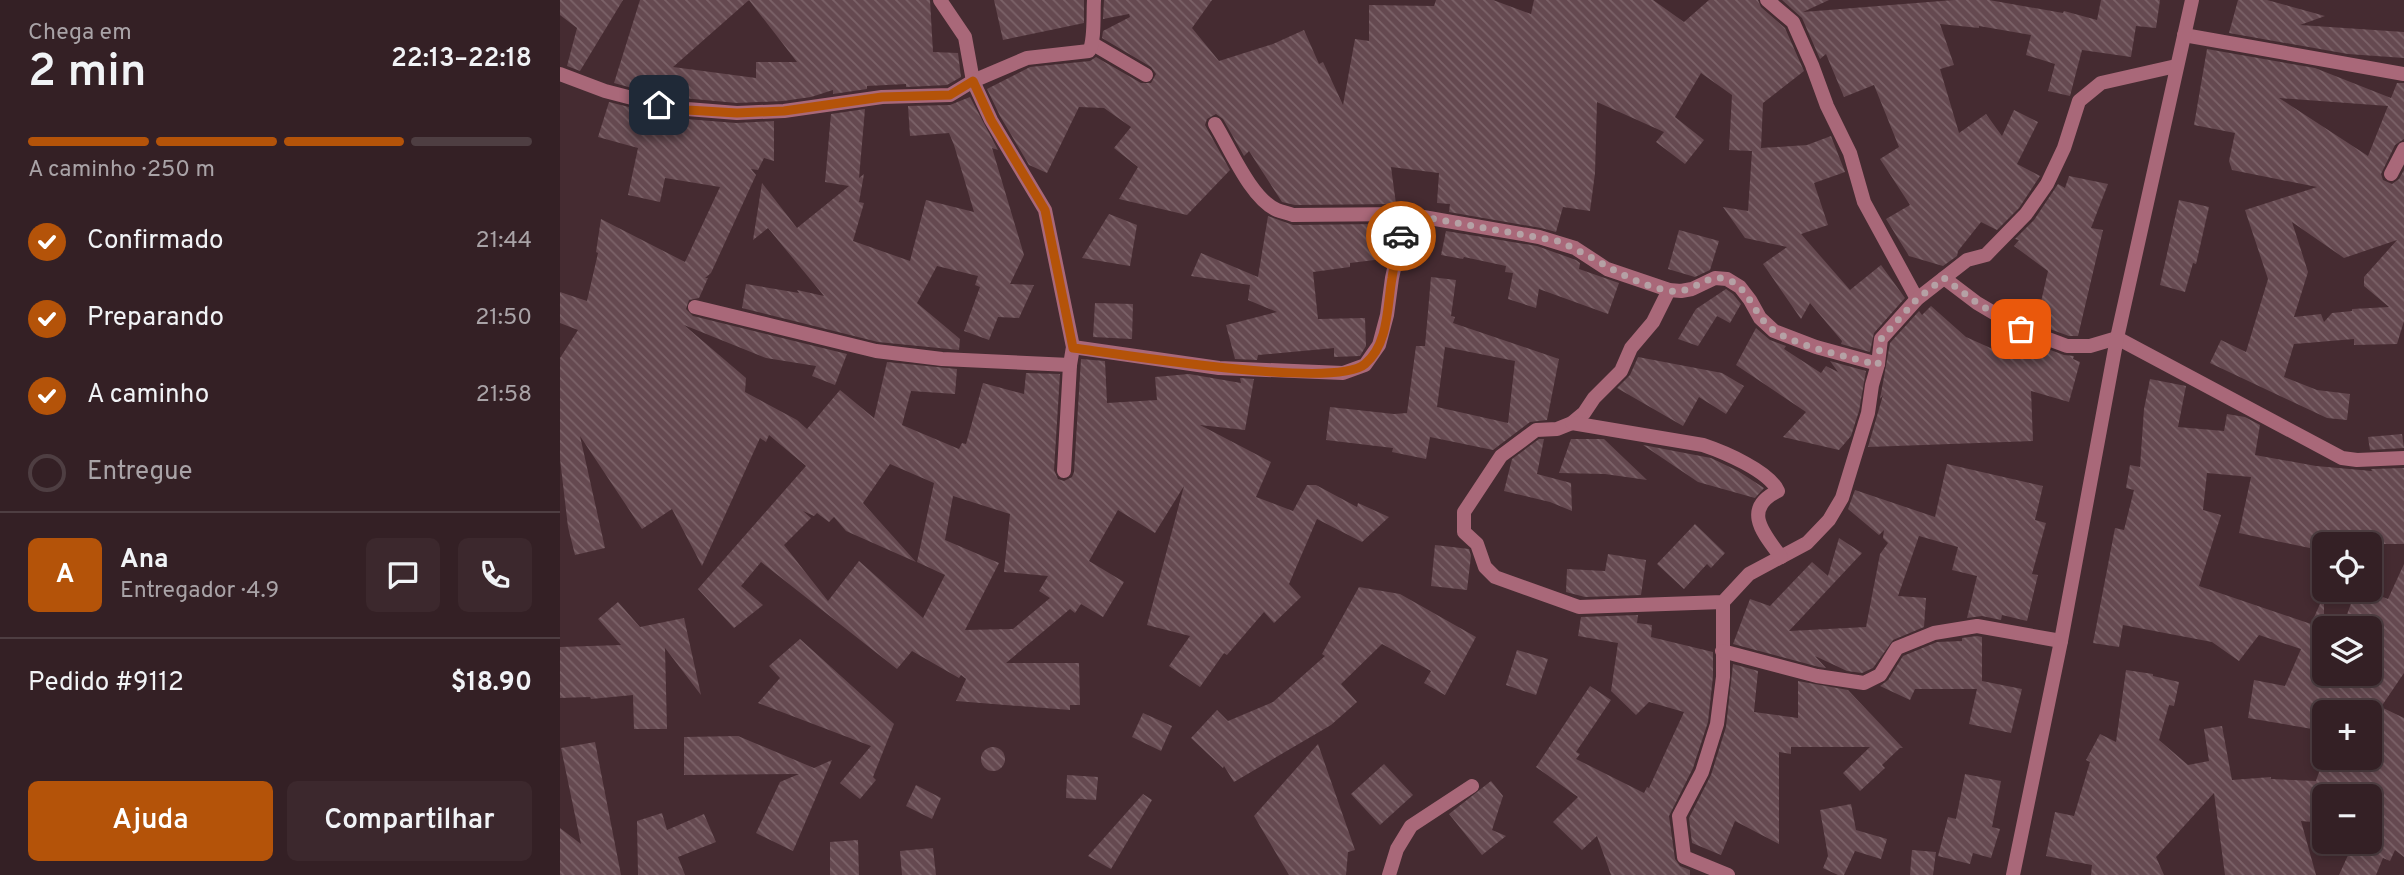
<!DOCTYPE html>
<html lang="pt">
<head>
<meta charset="utf-8">
<style>
  :root { --surface:#342025; --page:#3c282d; --text:#f1f3f6; --muted:#a9a3a7; --line:#4e3e42; --accent:#b45309 }
  body { margin:0; font-family:Overpass,sans-serif; background:var(--page); color:var(--text); height:100vh; display:flex; flex-direction:column; font-size:26px; white-space:nowrap }
  * { box-sizing:border-box; margin:0 }
  p { font-size:23px; color:var(--muted) }
  .icon { flex:none; width:38px; height:38px; fill:none; stroke:currentColor; stroke-width:2; stroke-linecap:round; stroke-linejoin:round }
  .map { position:relative; flex:1; overflow:hidden }
  .details { display:flex; flex-direction:column; background:var(--surface); width:560px }
  .details>* { flex:none }
  .buttons { position:absolute; left:1752px; top:532px; display:grid; gap:14px }
  .buttons a { display:grid; place-items:center; width:70px; height:70px; border-radius:10px; background:var(--surface); box-shadow:0 4px 10px #0003,0 0 0 2px var(--line); font-size:35px }
  .pin { position:absolute; display:grid; place-items:center; width:60px; height:60px; color:#fff; margin:-30px; border-radius:14px; box-shadow:0 4px 10px #0006 }
  .courier { position:absolute; display:grid; place-items:center; width:70px; height:70px; margin:-35px; border:5px solid #b45309; border-radius:50%; background:#fff; color:#222; box-shadow:0 2px 9px #0007 }
  .overview em { font-style:normal; font-weight:600 }
  .overview div { display:flex; flex-direction:column-reverse }
  .overview { display:flex; align-items:center; justify-content:space-between; height:119px; padding:0 28px }
  h1 { font-size:46px; font-weight:600; line-height:52px }
  .bar { display:grid; grid-template-columns:repeat(4,1fr); gap:10px 7px; align-content:center; height:84px; padding:0 28px }
  .bar i { height:9px; border-radius:5px; background:var(--line) }
  .bar .current { background:var(--accent) }
  .bar p { grid-column:span 4 }
  .line { display:flex; align-items:center; gap:18px; padding:0 28px; border-top:2px solid var(--line) }
  .line div { flex:1 }
  .round { display:grid; place-items:center; flex:none; width:74px; height:74px; border-radius:10px; background:var(--page) }
  ol { padding:0 28px; list-style:none }
  li { display:flex; align-items:center; gap:21px; height:77px }
  li p { margin-inline-start:auto }
  li .icon { padding:7px; border-radius:50%; background:var(--accent); color:#fff; stroke-width:4 }
  li:last-child { color:var(--muted) }
  li i { width:38px; height:38px; border:4px solid var(--line); border-radius:50% }
  .primary-button { display:flex; gap:14px; margin-top:auto; padding:14px 28px }
  .primary-button a { flex:1; height:80px; border-radius:10px; background:var(--accent); color:#fff; font-size:28px; font-weight:600; line-height:80px; text-align:center }
  .primary-button a+a { background:var(--page); color:var(--text) }
  main { display:flex; flex:1; min-height:0 }
  .map>svg:first-child { display:block }
  .building { fill:url(#building-back-hatch); fill-rule:evenodd }
  .lines { fill:none; stroke-linecap:round; stroke-linejoin:round }
  .street { stroke:#a96879; stroke-width:14 }
  .done { stroke:#b5a1a5; stroke-width:7; stroke-dasharray:0 12.6 }
  .route { stroke:#b45309; stroke-width:9 }
</style>
</head>
<body>
<main>
<section class="details">
<div class="overview"><div><h1>2 min</h1><p>Chega em</p></div><em>22:13–22:18</em></div>
<div class="bar"><i class="current"></i><i class="current"></i><i class="current"></i><i></i><p>A caminho · 250 m</p></div>
<ol>
<li><svg class="icon" aria-label="check" viewBox="0 0 24 24"><path d="M5 12l5 5 9-10"/></svg>Confirmado<p>21:44</p></li>
<li><svg class="icon" aria-label="check" viewBox="0 0 24 24"><path d="M5 12l5 5 9-10"/></svg>Preparando<p>21:50</p></li>
<li><svg class="icon" aria-label="check" viewBox="0 0 24 24"><path d="M5 12l5 5 9-10"/></svg>A caminho<p>21:58</p></li>
<li><i></i>Entregue</li>
</ol>
<div class="line" style="height:126px"><b class="round" style="background:var(--accent);color:#fff">A</b><div><b>Ana</b><p>Entregador · 4.9</p></div><a class="round"><svg class="icon" aria-label="chat" viewBox="0 0 24 24"><path d="M4 5h16v11H9l-5 4z"/></svg></a><a class="round"><svg class="icon" aria-label="phone" viewBox="0 0 24 24"><path d="M5 4h4l2 5-3 2q2 4 5 5l2-3 5 2v4C11 20 4 13 5 4z"/></svg></a></div>
<div class="line" style="height:91px"><div>Pedido #9112</div><b>$18.90</b></div>
<div class="primary-button"><a>Ajuda</a><a>Compartilhar</a></div>
</section>
<div class="map">
<svg width="1844" height="875" viewBox="0 0 1844 875">
  <defs>
    <pattern id="building-back-hatch" width="6" height="6" patternUnits="userSpaceOnUse" patternTransform="scale(1.75)"><rect width="6" height="6" fill="#654950"/><path d="M-1 5l2 2M0 0l6 6M5-1l2 2" fill="none" stroke="#7c6369"/></pattern>
  </defs>
  <rect width="100%" height="100%" fill="#452b31"/>
  <!-- building -->
  <g class="building">
    <polygon points="0,0 63,0 20,71 7,66 17,28 0,15"/>
    <polygon points="80,0 189,0 113,67 196,78 196,62 237,62 189,0 370,0 373,52 398,53 401,77 387,85 346,87 346,84 307,86 307,89 273,94 273,90 251,97 223,101 177,103 101,96 54,83"/>
    <polygon points="434,0 524,0 524,23 443,40"/>
    <polygon points="544,0 652,0 632,28 659,61 713,44 744,30 759,64 763,62 783,105 795,39 809,41 809,5 874,6 876,0 933,0 971,14 974,0 1093,0 1124,22 1149,0 1198,0 1201,7 1225,28 1244,71 1203,103 1201,148 1247,145 1271,136 1285,172 1254,183 1268,225 1241,234 1290,290 1321,265 1345,298 1314,333 1310,352 1281,344 1282,341 1250,303 1241,319 1203,264 1227,247 1185,238 1163,207 1188,211 1192,151 1169,150 1172,95 1141,73 1115,117 1144,140 1125,164 1096,142 1104,132 1037,102 1035,173 1030,211 1003,207 996,232 981,228 889,212 890,204 877,203 879,173 831,167 836,204 735,205 722,202 689,151 684,156 663,119 656,114 647,119 645,125 670,170 627,215 559,199 578,167 554,148 571,127 544,108 519,107 487,173 469,165 440,116 427,89 470,67 530,61 536,57 581,83 591,83 596,74 591,67 542,38 543,31 570,17 569,14 543,19"/>
    <polygon points="1222,0 1269,0 1243,12 1394,0 1429,0 1503,13 1504,11 1537,20 1541,0 1600,0 1596,28 1576,26 1571,57 1522,50 1510,96 1488,91 1495,64 1466,55 1471,35 1419,26 1419,28 1380,24 1394,65 1380,69 1399,133 1426,114 1442,136 1454,110 1478,122 1457,164 1480,176 1459,208 1437,230 1421,222 1398,251 1397,256 1383,266 1349,256 1326,219 1350,205 1320,159 1339,147 1314,85 1284,97 1266,54 1260,59 1242,18"/>
    <polygon points="1678,0 1707,0 1765,16 1740,25 1844,32 1844,58 1788,54 1669,33"/>
    <path d="M 1647,49 L 1755,68 L 1831,98 L 1837,83 L 1844,83 L 1844,139 L 1835,145 L 1821,174 L 1823,180 L 1832,184 L 1839,179 L 1844,170 L 1844,321 L 1837,344 L 1794,345 L 1794,339 L 1734,344 L 1724,377 L 1757,390 L 1790,394 L 1787,420 L 1767,418 L 1650,363 L 1661,340 L 1686,352 L 1708,279 L 1685,210 L 1757,187 L 1672,170 L 1669,161 L 1675,133 L 1634,125 ZM 1719,98 L 1828,106 L 1808,156 ZM 1732,222 L 1784,258 L 1837,240 L 1804,277 L 1804,286 L 1829,307 L 1792,309 L 1792,311 L 1772,313 L 1764,322 L 1761,314 L 1734,317 L 1748,272 Z"/>
    <polygon points="410,97 438,150 432,148 464,255 450,284 474,285 459,318 438,317 429,340 404,331 420,287 415,285 418,276 377,266 357,303 400,339 399,350 318,342 182,308 186,284 239,293 237,290 264,296 208,228 193,240 202,183 237,228 289,186 265,182 271,114 305,109 299,178 304,174 299,202 304,203 293,241 350,261 366,200 414,212 394,145 389,133 350,136 348,106 390,105"/>
    <path d="M 49,102 L 97,114 L 126,119 L 176,123 L 214,121 L 214,161 L 204,158 L 198,170 L 191,169 L 196,175 L 151,273 L 145,278 L 148,278 L 139,298 L 129,300 L 126,309 L 133,316 L 287,354 L 275,385 L 252,376 L 256,366 L 206,358 L 124,325 L 186,378 L 185,392 L 237,420 L 247,429 L 280,390 L 314,418 L 327,362 L 397,369 L 395,394 L 351,391 L 342,425 L 399,449 L 402,443 L 406,444 L 423,383 L 464,394 L 466,373 L 500,374 L 494,470 L 498,479 L 504,481 L 512,477 L 514,472 L 521,359 L 545,361 L 547,403 L 597,400 L 595,377 L 629,374 L 681,383 L 680,378 L 694,379 L 685,430 L 640,425 L 711,462 L 696,497 L 733,511 L 747,485 L 756,485 L 797,507 L 798,503 L 829,517 L 802,542 L 757,519 L 729,584 L 741,597 L 714,623 L 704,612 L 667,655 L 664,653 L 640,687 L 609,666 L 630,636 L 587,625 L 624,486 L 595,533 L 558,510 L 529,561 L 564,582 L 543,617 L 521,604 L 515,613 L 510,609 L 446,663 L 519,663 L 520,705 L 510,705 L 510,710 L 396,701 L 406,679 L 401,675 L 399,678 L 352,651 L 337,669 L 201,562 L 181,586 L 203,605 L 174,628 L 138,589 L 246,466 L 209,435 L 206,442 L 200,438 L 142,566 L 112,509 L 82,529 L 20,436 L 45,548 L 15,555 L 8,527 L 0,459 L 0,358 L 18,330 L 0,323 L 0,292 L 27,301 L 38,253 L 36,252 L 41,219 L 125,262 L 160,187 L 105,178 L 100,202 L 68,195 L 78,148 L 38,137 ZM 330,464 L 374,483 L 357,562 L 385,575 L 363,618 L 299,561 L 268,601 L 224,545 L 251,518 L 243,511 L 254,516 L 257,513 L 269,522 L 274,517 L 286,531 L 356,562 L 303,503 ZM 393,496 L 450,514 L 444,572 L 488,576 L 479,591 L 490,598 L 453,629 L 405,630 L 439,563 L 385,540 Z"/>
    <polygon points="1509,176 1548,184 1531,228 1543,230 1518,336 1509,336 1476,324 1488,271 1454,246 1459,240 1455,239 1474,220 1498,184 1505,188"/>
    <polygon points="1619,200 1649,207 1636,264 1633,263 1625,292 1600,285"/>
    <polygon points="549,214 577,225 570,266 522,258"/>
    <polygon points="708,216 733,225 819,224 823,259 790,263 790,267 753,272 758,319 805,318 806,346 800,356 774,357 774,348 698,355 697,360 675,359 666,325 717,312 688,300 690,285 631,276 641,253 698,277"/>
    <polygon points="1119,230 1159,241 1150,270 1135,277 1108,269"/>
    <polygon points="886,231 977,246 1016,260 1020,263 1019,269 1059,283 1048,314 979,289 976,308 948,299 953,273 945,272 946,266 904,257 903,259 881,255"/>
    <path d="M 871,277 L 896,280 L 891,316 L 895,317 L 893,323 L 999,359 L 987,420 L 970,422 L 933,450 L 870,437 L 866,459 L 832,452 L 833,448 L 766,440 L 770,407 L 834,414 L 847,413 L 856,346 L 865,346 ZM 885,347 L 955,361 L 948,423 L 877,407 Z"/>
    <polygon points="1166,289 1173,294 1181,304 1170,323 1157,316 1138,346 1118,339 1136,309"/>
    <polygon points="535,303 573,304 572,339 533,337"/>
    <polygon points="1371,306 1406,337 1455,359 1459,344 1470,347 1471,343 1504,355 1514,356 1513,359 1520,362 1509,402 1471,391 1473,441 1308,447 1323,395 1320,399 1330,343 1359,311 1362,315"/>
    <polygon points="1196,328 1210,340 1226,346 1224,349 1261,373 1266,366 1278,372 1270,361 1306,371 1299,411 1291,436 1279,450 1223,437 1246,412 1176,365"/>
    <polygon points="1078,357 1162,373 1184,386 1166,414 1139,397 1123,426 1057,388 1070,375"/>
    <polygon points="1590,379 1626,386 1618,427 1664,431 1667,414 1685,417 1700,425 1695,455 1756,466 1812,471 1811,469 1844,468 1844,544 1764,544 1764,551 1679,533 1691,477 1647,473 1643,510 1661,515 1639,586 1751,624 1764,595 1764,674 1810,674 1810,628 1782,628 1796,590 1804,590 1828,599 1844,564 1844,673 1821,707 1844,718 1844,857 1835,850 1830,861 1823,858 1816,875 1779,875 1794,842 1810,842 1810,822 1818,805 1810,803 1810,796 1764,796 1764,823 1741,821 1756,875 1665,875 1654,793 1596,857 1604,875 1531,875 1532,865 1486,856 1495,812 1514,816 1530,762 1526,760 1540,734 1556,742 1566,670 1593,674 1593,676 1619,682 1614,706 1609,705 1599,740 1628,765 1649,761 1644,729 1662,726 1672,780 1711,777 1711,779 1756,781 1764,757 1810,770 1810,712 1764,712 1764,731 1688,718 1694,680 1725,686 1741,649 1699,635 1679,661 1652,642 1563,625 1559,647 1533,643 1555,528 1564,530 1574,490 1566,488 1570,465 1580,467 1584,409"/>
    <polygon points="1842,434 1844,448 1810,450 1808,437"/>
    <polygon points="979,439 984,439 977,474 1011,483 1012,511 990,502 944,491 952,459"/>
    <polygon points="1011,439 1044,439 1087,480 1045,474 999,473"/>
    <polygon points="1083,445 1151,458 1178,471 1204,488 1195,498 1138,482"/>
    <polygon points="1387,464 1483,486 1475,520 1486,523 1472,574 1478,575 1467,621 1442,615 1441,620 1422,616 1407,618 1417,576 1392,570 1398,547 1359,536 1338,596 1366,598 1364,627 1333,640 1313,668 1302,673 1287,671 1255,656 1266,668 1259,667 1173,644 1190,599 1210,606 1252,562 1268,576 1279,538 1302,553 1229,631 1306,627 1320,554 1328,543 1323,538 1324,530 1319,535 1288,509 1295,490 1375,517"/>
    <polygon points="1135,524 1165,553 1151,568 1147,564 1124,589 1097,564"/>
    <polygon points="875,545 909,549 911,556 907,590 871,586"/>
    <polygon points="1048,554 1086,560 1081,595 1025,597 1006,592 1007,569 1045,571"/>
    <polygon points="799,587 840,594 916,637 885,695 864,683 871,671 822,644 781,684 797,702 771,725 674,782 664,766 663,768 631,738 657,710 668,721 713,702 765,656 762,654"/>
    <polygon points="58,602 80,627 124,618 141,695 105,648 107,729 74,729 73,695 31,699 30,697 0,698 0,647 61,645 38,619"/>
    <polygon points="1078,615 1077,623 1092,625 1091,637 1153,652 1153,676 1148,722 1133,768 1109,816 1115,859 1120,866 1130,870 1130,875 1051,875 1037,836 1022,850 993,822 1018,797 976,767 1030,686 1051,700 1016,752 1020,754 1016,759 1084,793 1087,787 1089,788 1124,712 1089,702 1076,715 1051,691 1058,643 1018,636 1021,617"/>
    <polygon points="1417,636 1422,637 1422,681 1462,689 1451,733 1409,724 1417,689 1355,689 1350,700 1320,686 1328,680 1343,656 1377,642 1402,641 1402,638"/>
    <polygon points="240,639 334,724 313,777 316,780 300,799 280,783 311,746 198,703 220,678 209,666"/>
    <polygon points="957,650 988,659 976,695 946,685"/>
    <polygon points="1173,664 1198,671 1194,712 1238,718 1238,681 1288,690 1343,748 1340,748 1322,765 1325,768 1300,791 1283,773 1310,747 1231,747 1231,754 1219,752 1219,844 1175,821 1161,855 1132,843 1129,818 1151,775 1166,727"/>
    <polygon points="583,713 612,726 601,751 572,737"/>
    <polygon points="178,736 254,768 272,760 233,851 196,833 220,782 239,774 124,775 124,737"/>
    <polygon points="35,742 61,875 0,875 0,828 21,844 1,748"/>
    <polygon points="758,744 795,850 788,852 786,875 729,875 694,816"/>
    <circle cx="433" cy="759" r="12"/>
    <polygon points="824,764 853,795 820,825 791,794"/>
    <polygon points="1405,774 1441,781 1432,827 1440,829 1431,858 1413,853 1410,864 1378,856 1388,817 1396,819"/>
    <polygon points="507,775 538,777 536,800 506,798"/>
    <polygon points="931,781 943,796 932,830 946,836 922,855 889,814"/>
    <polygon points="356,785 381,798 372,819 346,806"/>
    <polygon points="583,794 592,800 551,869 528,856"/>
    <polygon points="1291,804 1296,830 1327,839 1321,859 1295,851 1284,875 1278,875 1263,868 1268,856 1260,810"/>
    <polygon points="102,813 107,830 144,814 156,842 118,857 125,875 78,875 77,821"/>
    <polygon points="298,840 299,875 270,875 270,842"/>
    <polygon points="373,848 376,875 342,875 340,851"/>
    <polygon points="1352,850 1376,852 1373,875 1350,875"/>
  </g>
  <g class="lines">
    <!-- street -->
    <g class="street">
      <polyline points="380,0 405,37 413,81 431,120 485,210 513,347 510,365 504,471"/>
      <polyline points="1207,0 1233,22 1252,65 1267,106 1290,153 1304,202 1357,299"/>
      <polyline points="1624,35 1844,74"/>
      <polyline points="533,44 586,75"/>
      <path d="M 0,74 L 45,91 L 99,105 L 127,109 L 177,113 L 224,111 L 322,97 L 390,95 L 413,81 L 467,58 L 529,51 C 535,41 533,14 534,0"/>
      <path d="M 655,124 C 670,148 691,199 717,210 C 722,212 728,213 733,215 L 846,214 L 979,237 L 1015,248 L 1047,269 L 1109,290 L 1121,291 L 1132,289 L 1155,278 L 1167,279 L 1180,287 L 1190,300 L 1200,318 L 1214,331 L 1256,347 L 1318,364"/>
      <polyline points="1831,174 1844,149"/>
      <polyline points="1384,278 1417,303 1461,329 1507,346 1530,346 1557,338 1782,458 1797,460 1844,458"/>
      <polyline points="1109,290 1093,322 1071,348 1061,371 1034,398 1024,413 1012,423 997,429 976,430 941,456 904,512 904,532 917,544 925,567 935,577 1019,607 1163,602 1189,574 1247,543 1269,520 1282,498 1308,413 1312,385 1318,364 1321,339 1357,299 1407,260 1426,255 1466,214 1487,184 1504,148 1519,101 1541,83 1616,66"/>
      <polyline points="135,307 316,351 382,359 510,365"/>
      <polyline points="513,347 659,368 783,373 805,365 819,345 827,315 832,278 846,214"/>
      <path d="M 1012,423 L 1143,445 C 1164,452 1209,471 1218,491 C 1181,509 1204,534 1221,557"/>
      <polyline points="1163,602 1163,677 1157,724 1142,772 1119,816 1124,857 1168,875"/>
      <polyline points="1162,651 1257,676 1304,683 1320,675 1337,648 1374,633 1417,626 1501,641"/>
      <polyline points="829,875 837,849 851,826 912,786"/>
      <polyline points="1453,875 1501,641 1557,338 1632,0"/>
    </g>
  </g>
  <g class="lines">
    <!-- done -->
    <path class="done" d="M 841,236 L 846,214 L 998,241 C 1036,257 1069,284 1110,291 C 1134,294 1146,273 1166,279 C 1190,287 1193,315 1212,329 C 1234,346 1290,357 1318,365 L 1321,339 L 1357,299 L 1384,278 L 1417,303 L 1461,329"/>
    <!-- route -->
    <path class="route" d="M 99,105 L 127,110 L 177,113 L 224,111 L 322,97 L 390,95 L 413,81 L 431,120 L 485,210 L 513,348 C 561,354 775,390 805,364 C 829,344 827,306 832,278 C 834,264 838,250 841,236"/>
  </g>
</svg>
<div class="buttons">
<a><svg class="icon" aria-label="locate" viewBox="0 0 24 24"><circle cx="12" cy="12" r="6"/><path d="M12 2v4M12 18v4M2 12h4M18 12h4"/></svg></a>
<a><svg class="icon" aria-label="layers" viewBox="0 0 24 24"><path d="M12 4l9 5-9 5-9-5zM3 14l9 5 9-5"/></svg></a>
<a>+</a>
<a>−</a>
</div>
<div class="pin" style="left:1461px;top:329px;background:#ea580c"><svg class="icon" aria-label="bag" viewBox="0 0 24 24"><path d="M5 8h14l-1 12H6zM9 8a3 3 0 0 1 6 0"/></svg></div>
<div class="pin" style="left:99px;top:105px;background:#1f2937"><svg class="icon" aria-label="home" viewBox="0 0 24 24"><path d="M3 11l9-7 9 7M6 9v11h12V9"/></svg></div>
<div class="courier" style="left:841px;top:236px"><svg class="icon" aria-label="car" viewBox="0 0 24 24"><path d="M5 17H2v-5l4-1 3-4h7l3 4 3 1v5h-3M9 17h6M6 11h13"/><circle cx="7" cy="17" r="2"/><circle cx="17" cy="17" r="2"/></svg></div>
</div>
</main>
</body>
</html>
